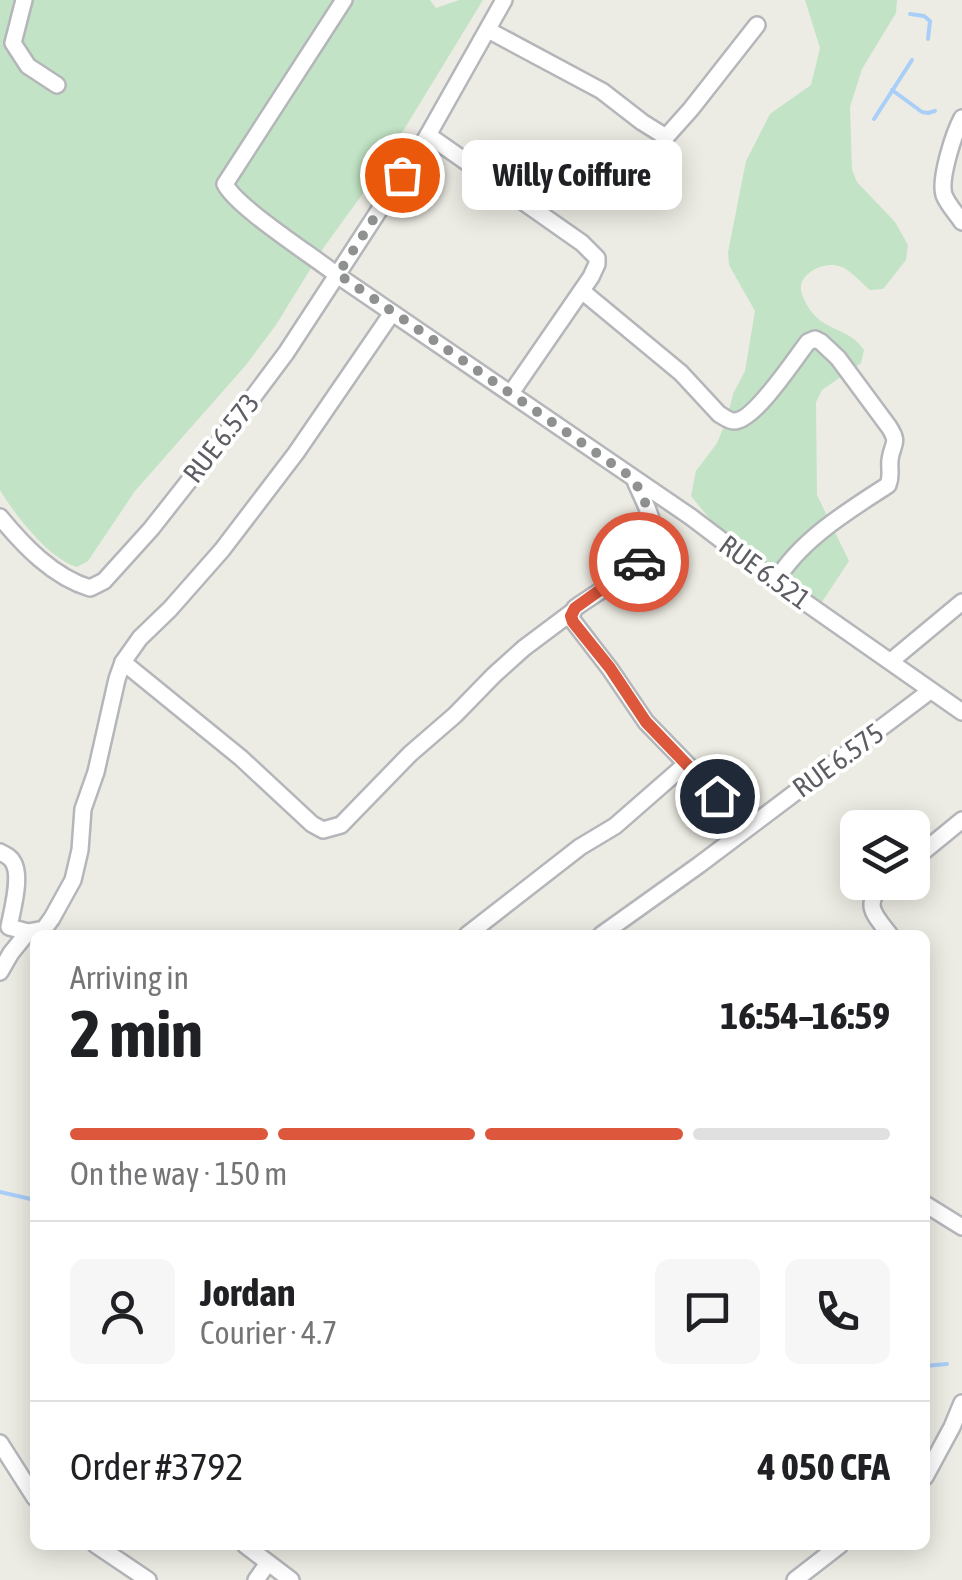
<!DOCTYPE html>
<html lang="en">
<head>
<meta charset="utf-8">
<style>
  :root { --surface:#fff; --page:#f6f6f6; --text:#202124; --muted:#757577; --line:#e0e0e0; --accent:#dc573b }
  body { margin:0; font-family:"Asap Condensed",sans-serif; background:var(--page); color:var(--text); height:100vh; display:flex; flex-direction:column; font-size:38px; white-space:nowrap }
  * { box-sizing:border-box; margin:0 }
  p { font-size:32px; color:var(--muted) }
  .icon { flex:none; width:55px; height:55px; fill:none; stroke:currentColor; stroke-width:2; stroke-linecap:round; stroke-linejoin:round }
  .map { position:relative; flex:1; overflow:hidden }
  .panel { position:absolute; left:30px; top:930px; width:900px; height:620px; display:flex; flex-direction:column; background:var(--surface); border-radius:15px; box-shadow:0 5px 25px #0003 }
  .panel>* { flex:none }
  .fabs { position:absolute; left:840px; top:810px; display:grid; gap:20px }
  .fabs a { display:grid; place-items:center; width:90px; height:90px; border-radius:15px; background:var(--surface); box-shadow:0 5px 25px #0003; font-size:50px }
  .pin { position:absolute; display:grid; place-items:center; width:85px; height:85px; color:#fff; margin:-42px; border:5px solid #fff; border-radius:50%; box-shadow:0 2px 10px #0007 }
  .courier { position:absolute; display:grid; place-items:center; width:100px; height:100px; margin:-50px; border:8px solid #dc573b; border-radius:50%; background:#fff; color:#222; box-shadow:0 2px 12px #0007 }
  .bubble { position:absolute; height:70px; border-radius:15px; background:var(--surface); box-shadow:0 5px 25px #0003; font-size:32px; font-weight:700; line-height:70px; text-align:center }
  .headline em { font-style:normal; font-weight:700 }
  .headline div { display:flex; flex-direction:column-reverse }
  .headline { display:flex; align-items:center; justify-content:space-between; height:170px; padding:0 40px }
  h1 { font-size:65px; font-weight:700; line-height:75px }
  .bar { display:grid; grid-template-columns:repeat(4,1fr); gap:15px 10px; align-content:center; height:120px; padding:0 40px }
  .bar i { height:12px; border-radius:8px; background:var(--line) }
  .bar .on { background:var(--accent) }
  .bar p { grid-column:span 4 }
  .line { display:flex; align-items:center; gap:25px; padding:0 40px; border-top:2px solid var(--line) }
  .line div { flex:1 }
  .round { display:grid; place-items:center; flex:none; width:105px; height:105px; border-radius:15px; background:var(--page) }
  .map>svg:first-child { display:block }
  .green { fill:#c2e3c5 }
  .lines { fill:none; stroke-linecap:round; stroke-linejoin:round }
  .stream { stroke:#a9cef8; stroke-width:4 }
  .minor-casing { stroke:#b4b6ba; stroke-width:20 }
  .minor { stroke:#fff; stroke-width:15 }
  .done { stroke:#8f9090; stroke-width:10; stroke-dasharray:0 18 }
  .route { stroke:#dc573b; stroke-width:12 }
  .labels { text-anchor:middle; stroke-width:8; stroke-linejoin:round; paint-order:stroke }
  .street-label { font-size:28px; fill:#5c5e63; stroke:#fff }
</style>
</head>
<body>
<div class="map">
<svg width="962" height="1580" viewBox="0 0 962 1580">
  <rect width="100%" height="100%" fill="#edece4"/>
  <!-- green -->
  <g class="green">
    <path d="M 0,0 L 430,0 L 436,8 L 459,0 L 483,0 L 375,177 L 324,247 L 276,325 L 246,365 L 135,491 L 88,561 L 77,567 C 49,559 15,515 0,490 Z"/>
    <path d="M 805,0 L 897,0 L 896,13 L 862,69 L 850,107 L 852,170 L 857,182 L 895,222 L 908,245 L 906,260 L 883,289 L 870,290 C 861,283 850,269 839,266 C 823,261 795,275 802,294 C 817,335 846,323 864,350 L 861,363 L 822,390 L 816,402 L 817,495 L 849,561 L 822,602 L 723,535 L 691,496 L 696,471 L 717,443 L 727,419 L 733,394 L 745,371 L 755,311 L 729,265 L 728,252 L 746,161 L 770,114 L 811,85 L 820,48 Z"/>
  </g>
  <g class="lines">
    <!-- stream -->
    <g class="stream">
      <polyline points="910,14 924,16 930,21 928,39"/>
      <polyline points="892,90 922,112 928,113 935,111"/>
      <polyline points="874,119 912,60"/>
      <polyline points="0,1192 35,1200"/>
      <polyline points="925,1366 947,1364"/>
    </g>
    <!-- minor casing -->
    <g class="minor-casing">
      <g id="minor">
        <polyline points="24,0 13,43 28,66 57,85"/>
        <polyline points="504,0 428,135 337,275 691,517 782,586 962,712"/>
        <polyline points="488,30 602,91 642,122 666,137 691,109 757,25"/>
        <path d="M 962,118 C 954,133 939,179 944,195 C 948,205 956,213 962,222"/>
        <polyline points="428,135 582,243 597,258 597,264 591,277 511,393"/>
        <path d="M 582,291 L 681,373 L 719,414 C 724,417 729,421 734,421 C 754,422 795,358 808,342 L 815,339 L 821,342 L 838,358 L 889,427 C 900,444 892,443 890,460 C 889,471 892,475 888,485 C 848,511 800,540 776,581"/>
        <path d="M 636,483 C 643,499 653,517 654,535 C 655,561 595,593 575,608 L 571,616 L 573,621 L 610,669 L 646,722 L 717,795 L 750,825"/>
        <path d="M 0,517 C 23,545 53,577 90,588 L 104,581 L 151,529 L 218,444 L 286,353 L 337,275 C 313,256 236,207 225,184 L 344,0"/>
        <polyline points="891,661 962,602"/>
        <polyline points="123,662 241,758 312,824 323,830 341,825 410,754 455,715 494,675 524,648 572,612"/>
        <path d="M 0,852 C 5,855 10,856 13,862 C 22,876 12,911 9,927 L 28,932"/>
        <polyline points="912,861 962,820"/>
        <path d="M 887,882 C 861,903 873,913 890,935"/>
        <polyline points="467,935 580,847 615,826 686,764"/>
        <polyline points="601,935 699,865 930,691"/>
        <polyline points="0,972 11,953 28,932 44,929 52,918 73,880 80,850 83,809 96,772 117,679 123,662 140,638 170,609 222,550 296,453 392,313"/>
        <polyline points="925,1204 962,1227"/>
        <polyline points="0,1443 35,1498"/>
        <polyline points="925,1477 952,1427 962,1403"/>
        <polyline points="96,1545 148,1580"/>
        <polyline points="245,1545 291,1580"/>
        <polyline points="256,1580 268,1563"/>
        <polyline points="795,1580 840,1545"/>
      </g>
    </g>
    <!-- minor -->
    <use href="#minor" class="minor"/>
  </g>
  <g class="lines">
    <!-- done -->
    <path class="done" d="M 402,175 L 338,274 L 634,479 C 648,510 666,535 639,562"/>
    <!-- route -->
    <polyline class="route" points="639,562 575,608 571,616 573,622 610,668 646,722 717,796"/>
  </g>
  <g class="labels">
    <!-- street labels -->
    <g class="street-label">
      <text transform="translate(221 438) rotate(-52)" y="10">RUE 6.573</text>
      <text transform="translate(765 572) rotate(36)" y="10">RUE 6.521</text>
      <text transform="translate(838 760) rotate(-36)" y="10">RUE 6.575</text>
    </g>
  </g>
</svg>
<div class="fabs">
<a><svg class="icon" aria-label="layers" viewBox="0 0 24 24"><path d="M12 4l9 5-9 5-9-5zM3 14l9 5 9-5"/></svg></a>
</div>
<div class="pin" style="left:402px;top:175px;background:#ea580c"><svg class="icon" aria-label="bag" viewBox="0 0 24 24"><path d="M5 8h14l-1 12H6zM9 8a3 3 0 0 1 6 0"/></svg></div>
<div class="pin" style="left:717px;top:796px;background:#1f2937"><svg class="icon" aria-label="home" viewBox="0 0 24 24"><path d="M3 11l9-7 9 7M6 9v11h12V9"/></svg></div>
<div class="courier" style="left:639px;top:562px"><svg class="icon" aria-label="car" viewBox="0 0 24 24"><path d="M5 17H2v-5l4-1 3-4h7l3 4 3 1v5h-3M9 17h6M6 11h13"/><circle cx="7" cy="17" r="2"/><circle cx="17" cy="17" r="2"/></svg></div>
<div class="bubble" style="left:462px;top:140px;width:220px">Willy Coiffure</div>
<section class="panel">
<div class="headline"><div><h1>2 min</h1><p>Arriving in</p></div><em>16:54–16:59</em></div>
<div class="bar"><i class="on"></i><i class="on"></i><i class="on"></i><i></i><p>On the way · 150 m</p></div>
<div class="line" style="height:180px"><a class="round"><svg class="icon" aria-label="person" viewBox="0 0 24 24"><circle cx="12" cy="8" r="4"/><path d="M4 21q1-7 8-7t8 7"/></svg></a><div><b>Jordan</b><p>Courier · 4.7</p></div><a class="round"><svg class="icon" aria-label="chat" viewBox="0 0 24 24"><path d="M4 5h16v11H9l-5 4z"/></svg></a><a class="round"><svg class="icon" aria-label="phone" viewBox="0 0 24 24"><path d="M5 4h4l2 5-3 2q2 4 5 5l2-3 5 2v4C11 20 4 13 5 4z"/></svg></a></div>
<div class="line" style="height:130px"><div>Order #3792</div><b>4 050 CFA</b></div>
</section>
</div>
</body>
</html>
